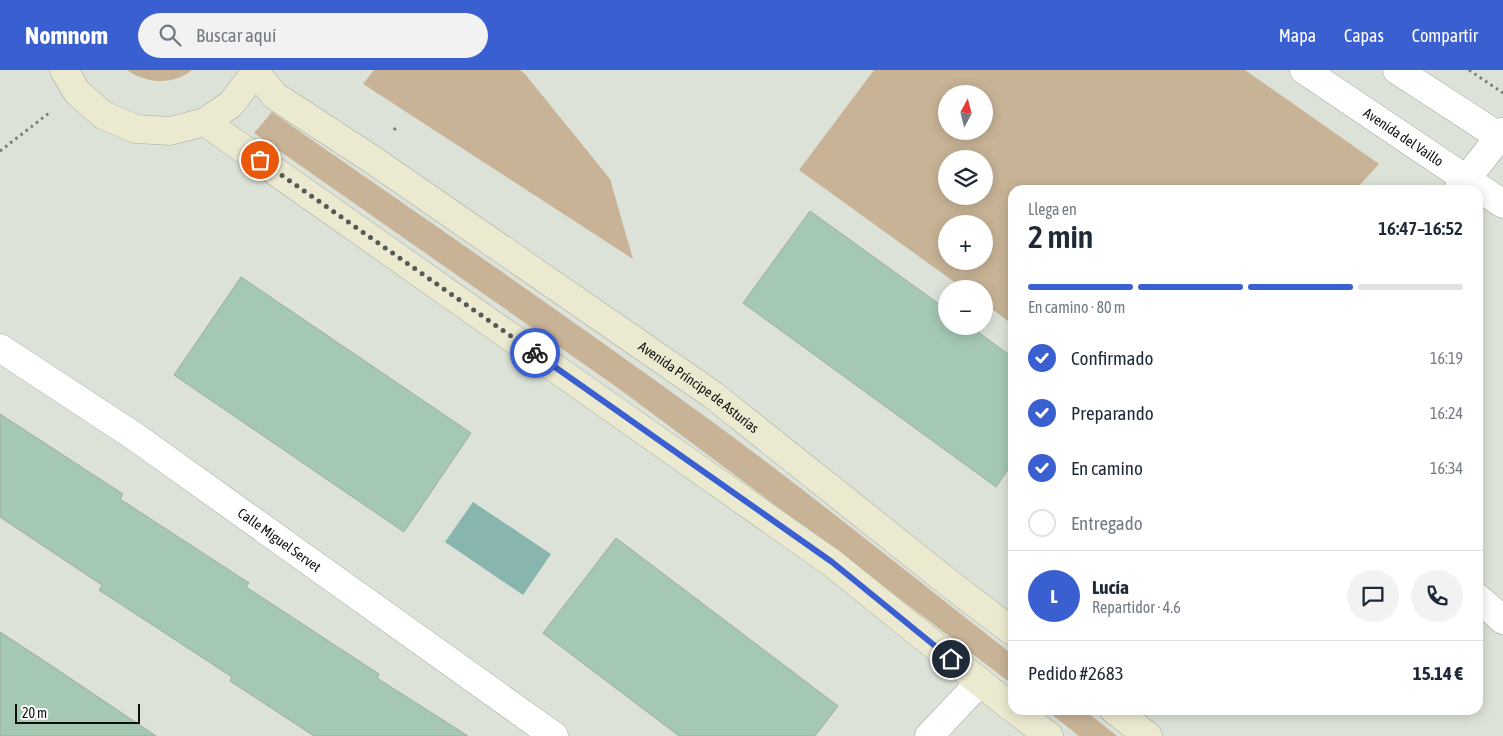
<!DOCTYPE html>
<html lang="es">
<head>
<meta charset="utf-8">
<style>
  :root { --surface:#fff; --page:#f2f2f3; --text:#1f2937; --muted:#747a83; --line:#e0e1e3; --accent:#395fd0 }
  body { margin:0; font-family:"Asap Condensed",sans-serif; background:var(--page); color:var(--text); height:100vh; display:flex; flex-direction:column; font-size:19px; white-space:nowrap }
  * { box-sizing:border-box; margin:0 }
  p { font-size:16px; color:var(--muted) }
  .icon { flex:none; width:28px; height:28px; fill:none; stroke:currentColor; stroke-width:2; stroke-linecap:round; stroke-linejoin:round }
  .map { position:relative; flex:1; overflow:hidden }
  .details { position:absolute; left:1008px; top:115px; width:475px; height:530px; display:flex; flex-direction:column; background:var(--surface); border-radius:15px; box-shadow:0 2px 12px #0003 }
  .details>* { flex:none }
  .needle { width:32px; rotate:7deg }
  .tools { position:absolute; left:938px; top:15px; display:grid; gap:10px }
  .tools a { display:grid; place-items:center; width:55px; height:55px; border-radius:50%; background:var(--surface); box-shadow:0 2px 12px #0003; font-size:25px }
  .scale { position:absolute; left:15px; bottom:12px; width:125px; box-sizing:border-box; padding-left:5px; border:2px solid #0e100d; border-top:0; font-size:14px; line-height:18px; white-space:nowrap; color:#0e100d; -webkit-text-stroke:4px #fff; paint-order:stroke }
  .pin { position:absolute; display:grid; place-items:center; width:42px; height:42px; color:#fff; margin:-21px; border:2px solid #fff; border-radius:50%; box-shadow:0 1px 5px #0007 }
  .courier { position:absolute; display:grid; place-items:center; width:50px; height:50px; margin:-25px; border:4px solid #395fd0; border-radius:50%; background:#fff; color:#222; box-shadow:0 1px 6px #0007 }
  .summary em { font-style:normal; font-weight:600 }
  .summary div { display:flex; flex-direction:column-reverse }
  .summary { display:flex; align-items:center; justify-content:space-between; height:85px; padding:0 20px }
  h1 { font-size:32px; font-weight:600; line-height:38px }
  .bar { display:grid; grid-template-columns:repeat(4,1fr); gap:8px 5px; align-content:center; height:60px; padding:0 20px }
  .bar i { height:6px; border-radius:4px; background:var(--line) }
  .bar .active { background:var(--accent) }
  .bar p { grid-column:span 4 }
  .line { display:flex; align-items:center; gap:12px; padding:0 20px; border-top:1px solid var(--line) }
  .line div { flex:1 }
  .round { display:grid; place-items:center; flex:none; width:52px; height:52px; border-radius:26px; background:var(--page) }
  ol { padding:0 20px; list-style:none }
  li { display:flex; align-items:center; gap:15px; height:55px }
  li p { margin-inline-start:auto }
  li .icon { padding:5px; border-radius:50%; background:var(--accent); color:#fff; stroke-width:4 }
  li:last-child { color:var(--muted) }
  li i { width:28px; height:28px; border:2px solid var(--line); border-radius:50% }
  header { display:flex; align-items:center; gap:30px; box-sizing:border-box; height:70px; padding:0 25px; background:var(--accent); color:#fff }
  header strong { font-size:24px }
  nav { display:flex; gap:28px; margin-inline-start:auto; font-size:18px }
  .search { width:350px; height:45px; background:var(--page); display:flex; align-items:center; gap:12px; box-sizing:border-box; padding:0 18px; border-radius:28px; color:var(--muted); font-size:19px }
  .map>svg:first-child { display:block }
  .green { fill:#c8b396; fill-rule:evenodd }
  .water { fill:#88b5ae }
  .building { fill:#a4c8b2; stroke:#a0aba4 }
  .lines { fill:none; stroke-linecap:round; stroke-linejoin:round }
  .street-casing { stroke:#a5aba1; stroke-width:29 }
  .secondary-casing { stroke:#a5aba1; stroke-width:29 }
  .path { stroke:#797c76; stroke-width:3; stroke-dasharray:2.5 4; stroke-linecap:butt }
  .street { stroke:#fff; stroke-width:28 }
  .secondary { stroke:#ece9d1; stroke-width:28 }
  .done { stroke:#565a54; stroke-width:5; stroke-dasharray:0 9 }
  .route { stroke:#395fd0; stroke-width:6 }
  .labels { text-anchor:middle; stroke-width:4; stroke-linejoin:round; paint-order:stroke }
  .street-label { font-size:14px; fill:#0e100d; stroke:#fff }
</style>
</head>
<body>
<header>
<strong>Nomnom</strong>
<div class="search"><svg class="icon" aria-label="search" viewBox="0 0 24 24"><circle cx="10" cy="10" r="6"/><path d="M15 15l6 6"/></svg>Buscar aquí</div>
<nav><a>Mapa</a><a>Capas</a><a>Compartir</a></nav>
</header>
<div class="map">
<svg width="1503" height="666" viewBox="0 0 1503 666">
  <rect width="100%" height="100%" fill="#dde2d8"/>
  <!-- green -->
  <g class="green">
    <path d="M 127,0 L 192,0 C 174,15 146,14 127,0 Z"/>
    <polygon points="374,0 520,0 525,4 610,109 633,189 363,14"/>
    <path d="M 874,0 L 1245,0 L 1379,94 L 1355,120 L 1012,120 L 1012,254 L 984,233 L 984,219 L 964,219 L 799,100 ZM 946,24 L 984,24 L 984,61 L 946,61 ZM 946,89 L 984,89 L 984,126 L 946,126 ZM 946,154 L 984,154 L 984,191 L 946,191 Z"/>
    <path d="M 272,42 C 419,145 568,246 714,353 C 815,427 913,507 1012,584 L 1012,614 L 837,481 L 618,318 L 254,63 Z"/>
    <polygon points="1046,640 1084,640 1117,666 1079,666"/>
  </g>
  <!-- water -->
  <polygon class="water" points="473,432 551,484 523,525 445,472"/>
  <!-- building -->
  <g class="building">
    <polygon points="810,141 946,239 946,256 970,256 1012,287 1012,394 996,417 743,233"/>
    <polygon points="241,207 471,363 404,462 174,305"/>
    <polygon points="0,344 123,424 120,429 249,513 246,517 379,604 377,608 468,666 314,666 230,611 232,607 99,520 102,515 0,447"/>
    <polygon points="616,468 838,636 815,666 679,666 543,563"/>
    <polygon points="0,562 49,594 156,666 0,666"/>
  </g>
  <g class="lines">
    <!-- street casing -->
    <g class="street-casing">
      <g id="street">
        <path id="s1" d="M 1304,0 L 1503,134"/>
        <polyline points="1397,0 1503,69"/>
        <polyline points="1458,120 1503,62"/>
        <path id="s2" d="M 0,278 L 134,366 L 554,666"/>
        <polyline points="1478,528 1503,550"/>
        <polyline points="929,666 980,612"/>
      </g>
    </g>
    <!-- secondary casing -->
    <g class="secondary-casing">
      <g id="secondary">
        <polyline points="64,0 77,22 103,45 136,59 170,61 205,52 231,34 257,0"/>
        <path id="s3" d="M 256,3 L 275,26 L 373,90 L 713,325 L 959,521 L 1012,561"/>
        <polyline points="205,52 832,493 1012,638"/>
        <polyline points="1015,640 1049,666"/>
        <polyline points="1114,640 1148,666"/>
      </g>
    </g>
    <!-- path -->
    <g class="path">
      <polyline points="1469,0 1503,23"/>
      <polyline points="394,60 398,55"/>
      <polyline points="0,81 49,43"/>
    </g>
    <!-- street -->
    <use href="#street" class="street"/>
    <!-- secondary -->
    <use href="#secondary" class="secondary"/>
  </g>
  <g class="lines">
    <!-- done -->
    <polyline class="done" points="260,90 535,283"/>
    <!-- route -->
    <polyline class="route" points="535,283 832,492 951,589"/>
  </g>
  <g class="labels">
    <!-- street labels -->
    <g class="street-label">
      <text dy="5" stroke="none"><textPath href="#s1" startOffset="120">Avenida del Vaillo</textPath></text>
      <text dy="5" stroke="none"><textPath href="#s3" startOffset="544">Avenida Príncipe de Asturias</textPath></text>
      <text dy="5" stroke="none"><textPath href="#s2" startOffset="339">Calle Miguel Servet</textPath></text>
    </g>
  </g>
</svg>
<div class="tools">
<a><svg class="needle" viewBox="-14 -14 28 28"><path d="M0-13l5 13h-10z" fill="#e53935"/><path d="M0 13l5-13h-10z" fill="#747a83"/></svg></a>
<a><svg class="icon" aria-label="layers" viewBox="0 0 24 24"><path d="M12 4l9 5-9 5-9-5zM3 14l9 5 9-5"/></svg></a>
<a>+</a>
<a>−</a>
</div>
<div class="scale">20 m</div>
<div class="pin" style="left:260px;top:90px;background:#ea580c"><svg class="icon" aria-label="bag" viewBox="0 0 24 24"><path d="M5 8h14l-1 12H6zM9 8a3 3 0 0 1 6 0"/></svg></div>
<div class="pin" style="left:951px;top:589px;background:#1f2937"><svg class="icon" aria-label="home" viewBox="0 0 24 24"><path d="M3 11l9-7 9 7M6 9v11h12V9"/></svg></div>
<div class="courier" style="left:535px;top:283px"><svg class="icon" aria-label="bike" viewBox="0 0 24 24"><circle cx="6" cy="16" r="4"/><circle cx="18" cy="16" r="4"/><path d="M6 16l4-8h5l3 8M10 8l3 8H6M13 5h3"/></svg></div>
<section class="details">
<div class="summary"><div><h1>2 min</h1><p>Llega en</p></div><em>16:47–16:52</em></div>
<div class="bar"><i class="active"></i><i class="active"></i><i class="active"></i><i></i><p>En camino · 80 m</p></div>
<ol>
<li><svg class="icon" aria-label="check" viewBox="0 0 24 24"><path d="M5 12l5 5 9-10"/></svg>Confirmado<p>16:19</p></li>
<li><svg class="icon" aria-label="check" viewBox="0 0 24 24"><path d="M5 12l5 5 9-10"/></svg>Preparando<p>16:24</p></li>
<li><svg class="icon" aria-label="check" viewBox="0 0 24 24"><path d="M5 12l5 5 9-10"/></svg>En camino<p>16:34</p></li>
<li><i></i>Entregado</li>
</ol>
<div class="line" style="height:90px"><b class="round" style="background:var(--accent);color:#fff">L</b><div><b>Lucía</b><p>Repartidor · 4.6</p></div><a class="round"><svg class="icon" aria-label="chat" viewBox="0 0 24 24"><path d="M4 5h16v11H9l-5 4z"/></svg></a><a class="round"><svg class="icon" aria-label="phone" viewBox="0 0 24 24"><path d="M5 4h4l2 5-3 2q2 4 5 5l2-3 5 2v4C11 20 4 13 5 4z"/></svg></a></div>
<div class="line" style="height:65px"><div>Pedido #2683</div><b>15.14 €</b></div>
</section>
</div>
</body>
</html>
